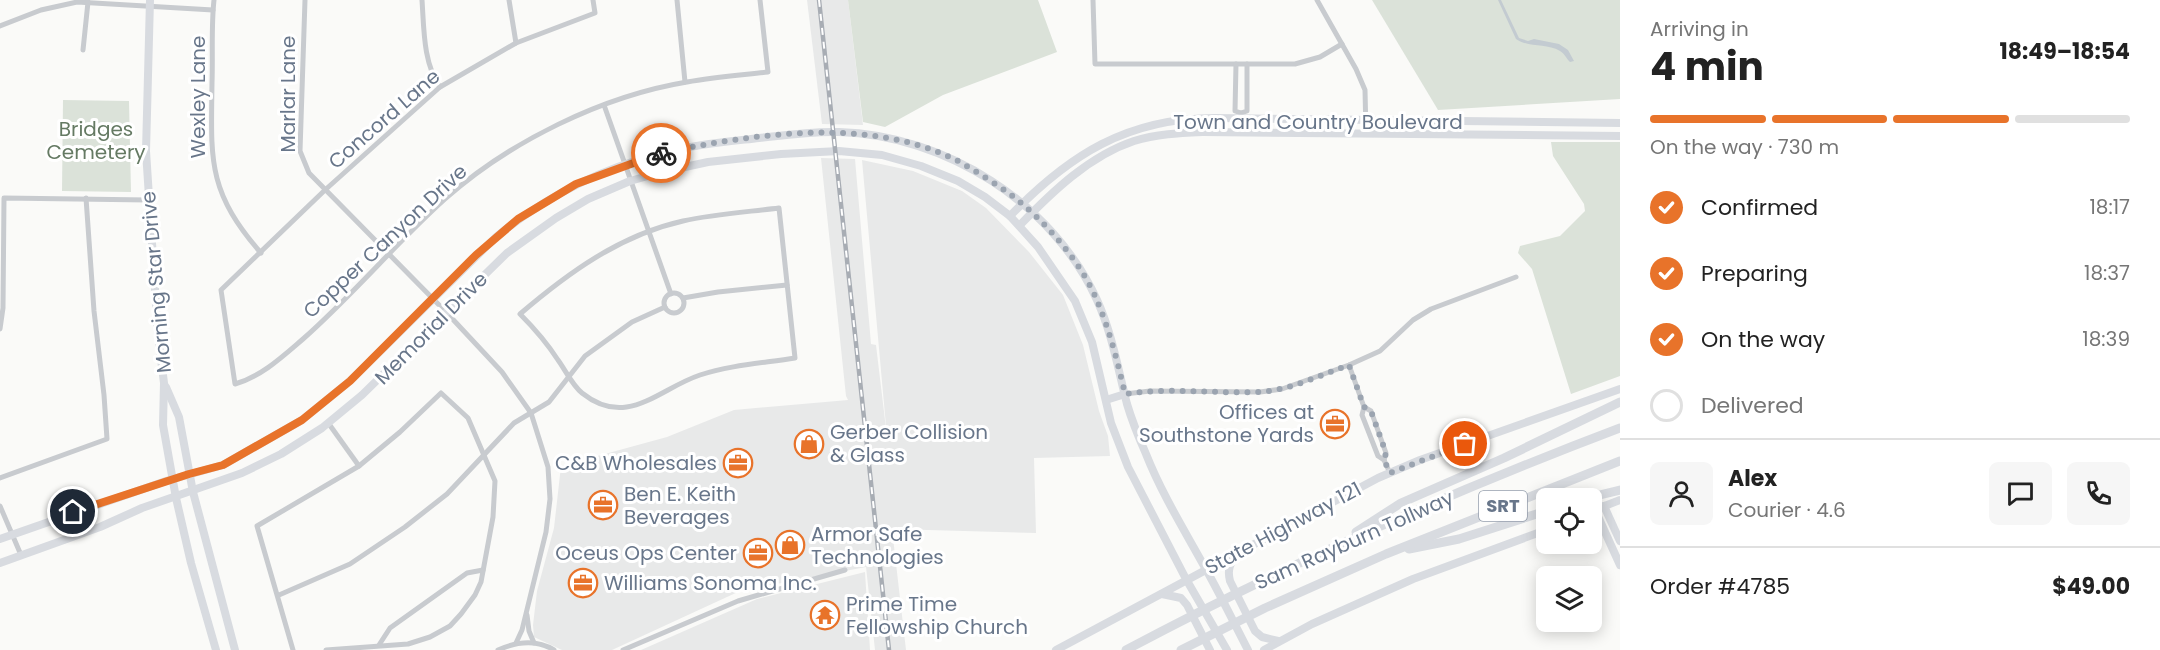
<!DOCTYPE html>
<html lang="en">
<head>
<meta charset="utf-8">
<style>
  :root { --surface:#fff; --page:#f6f6f6; --text:#222; --muted:#767676; --line:#e0e0e0; --accent:#e8732a }
  body { margin:0; font-family:Poppins,sans-serif; background:var(--page); color:var(--text); height:100vh; display:flex; flex-direction:column; font-size:22px; white-space:nowrap }
  * { box-sizing:border-box; margin:0 }
  p { font-size:20px; color:var(--muted) }
  .icon { flex:none; width:33px; height:33px; fill:none; stroke:currentColor; stroke-width:2; stroke-linecap:round; stroke-linejoin:round }
  .map { position:relative; flex:1; overflow:hidden }
  .drawer { display:flex; flex-direction:column; background:var(--surface); width:540px }
  .drawer>* { flex:none }
  .fabs { position:absolute; left:1536px; top:488px; display:grid; gap:12px }
  .fabs a { display:grid; place-items:center; width:66px; height:66px; border-radius:9px; background:var(--surface); box-shadow:0 3px 15px #0003; font-size:30px }
  .pin { position:absolute; display:grid; place-items:center; width:51px; height:51px; color:#fff; margin:-26px; border:3px solid #fff; border-radius:50%; box-shadow:0 2px 6px #0007 }
  .courier { position:absolute; display:grid; place-items:center; width:60px; height:60px; margin:-30px; border:4px solid #e8732a; border-radius:50%; background:#fff; color:#222; box-shadow:0 2px 8px #0007 }
  .headline em { font-style:normal; font-weight:700 }
  .headline div { display:flex; flex-direction:column-reverse }
  .headline { display:flex; align-items:center; justify-content:space-between; height:102px; padding:0 30px }
  h1 { font-size:39px; font-weight:700; line-height:45px }
  .bar { display:grid; grid-template-columns:repeat(4,1fr); gap:9px 6px; align-content:center; height:72px; padding:0 30px }
  .bar i { height:8px; border-radius:4px; background:var(--line) }
  .bar .current { background:var(--accent) }
  .bar p { grid-column:span 4 }
  .line { display:flex; align-items:center; gap:15px; padding:0 30px; border-top:2px solid var(--line) }
  .line div { flex:1 }
  .round { display:grid; place-items:center; flex:none; width:63px; height:63px; border-radius:9px; background:var(--page) }
  ol { padding:0 30px; list-style:none }
  li { display:flex; align-items:center; gap:18px; height:66px }
  li p { margin-inline-start:auto }
  li .icon { padding:6px; border-radius:50%; background:var(--accent); color:#fff; stroke-width:4 }
  li:last-child { color:var(--muted) }
  li i { width:33px; height:33px; border:3px solid var(--line); border-radius:50% }
  main { display:flex; flex:1; min-height:0 }
  .map>svg:first-child { display:block }
  .built { fill:#e8e9e9 }
  .green { fill:#dbe2d9 }
  .water { fill:#c3cbd1 }
  .lines { fill:none; stroke-linecap:round; stroke-linejoin:round }
  .street { stroke:#c8cbcf; stroke-width:5 }
  .secondary { stroke:#d8dbe0; stroke-width:8 }
  .highway { stroke:#d8dbe0; stroke-width:9 }
  .rail-casing { stroke:#a8adb4; stroke-width:4.5 }
  .rail { stroke:#fff; stroke-width:2; stroke-dasharray:7; stroke-linecap:butt }
  .done { stroke:#9ba4b0; stroke-width:6; stroke-dasharray:0 10.8 }
  .route { stroke:#e8732a; stroke-width:8 }
  .labels { text-anchor:middle; stroke-width:6; stroke-linejoin:round; paint-order:stroke }
  .shield { fill:#fff; stroke:#959fad; stroke-width:1.5 }
  .shield-label { font-size:18px; font-weight:bold; fill:#68768a }
  .street-label { font-size:20px; fill:#68768a; stroke:#fff }
  .park-label { font-size:20px; fill:#657a63; stroke:#fff }
  .poi-label { font-size:20px; fill:#68768a; stroke:#fff; text-anchor:start }
</style>
</head>
<body>
<main>
<div class="map">
<svg width="1620" height="650" viewBox="0 0 1620 650">
  <rect width="100%" height="100%" fill="#fafaf8"/>
  <!-- built -->
  <g class="built">
    <polygon points="807,0 848,0 863,125 822,124"/>
    <polygon points="821,158 855,159 871,344 876,345 887,437 862,160 913,171 962,191 986,208 1029,252 1063,295 1083,345 1099,411 1108,436 1110,456 1034,458 1036,533 892,529 906,650 875,650 866,567 740,591 612,650 562,650 534,637 533,625 537,591 554,528 561,466 667,437 734,410 848,400 846,396"/>
    <polygon points="865,572 870,650 641,650 757,599"/>
  </g>
  <!-- green -->
  <g class="green">
    <polygon points="848,0 1038,0 1057,52 943,95 885,127 863,122"/>
    <polygon points="1372,0 1620,0 1620,99 1438,110"/>
    <polygon points="63,100 129,101 131,192 62,191"/>
    <polygon points="1551,142 1620,142 1620,376 1571,394 1532,269 1518,253 1520,246 1560,236 1585,211 1584,204 1553,156"/>
  </g>
  <!-- water -->
  <path class="water" d="M 1498,0 L 1501,0 L 1519,38 L 1528,41 L 1534,39 L 1559,44 L 1568,50 L 1574,61 L 1570,62 C 1566,58 1564,53 1560,51 C 1546,43 1529,48 1516,39 Z"/>
  <g class="lines">
    <!-- street -->
    <g class="street">
      <path d="M 214,0 C 211,27 213,55 212,83 C 211,160 207,191 261,253"/>
      <polyline points="305,0 300,151 309,173 446,312 502,372 531,413 548,467 550,499 546,532 522,630 516,643"/>
      <path d="M 422,0 C 424,28 423,63 440,87"/>
      <polyline points="509,0 516,43"/>
      <path d="M 593,0 L 595,13 L 516,43 L 440,87 L 325,190 L 221,290 L 235,384 C 262,376 282,357 303,339 C 353,295 395,244 445,199 C 509,142 602,96 687,82 C 713,77 741,75 768,72 L 760,0"/>
      <polyline points="677,0 685,82"/>
      <polyline points="1093,0 1095,64 1295,64 1320,57 1342,44"/>
      <polyline points="1317,0 1356,69 1365,90 1366,134"/>
      <polyline points="0,26 41,10 77,2 213,10"/>
      <polyline points="83,50 88,2"/>
      <polyline points="1236,64 1235,111 1241,113"/>
      <polyline points="604,105 671,294"/>
      <polyline points="1241,113 1247,111 1247,64"/>
      <path d="M 779,208 L 795,358 C 764,363 730,365 700,375 C 658,389 627,429 582,393 C 572,385 566,371 558,360 C 547,343 534,328 520,314 C 568,273 620,235 683,221 C 714,214 747,212 779,208 Z"/>
      <circle cx="674" cy="303" r="10"/>
      <polyline points="683,298 718,292 787,285"/>
      <polyline points="0,329 3,308 4,198 148,200"/>
      <polyline points="1349,365 1364,407 1362,415 1378,456 1384,460"/>
      <polyline points="1125,394 1150,391 1260,392 1282,389 1349,365 1380,351 1413,320 1431,309 1516,277"/>
      <polyline points="1364,407 1371,411 1386,453 1384,460 1390,473"/>
      <polyline points="329,424 359,466"/>
      <polyline points="0,478 107,439 104,395 94,311 86,198"/>
      <polyline points="0,506 21,555"/>
      <polyline points="279,595 350,564 405,527 447,494 514,423 549,402 585,356 632,322 665,307"/>
      <polyline points="527,615 529,631 534,643"/>
      <polyline points="379,645 390,628 467,573 483,570"/>
      <polyline points="293,650 257,526 359,466 400,432 441,393 468,418 495,481 493,517 481,582 475,595 461,614 450,626 430,637 408,644 326,650"/>
      <path d="M 498,650 C 516,642 536,639 554,650"/>
      <polyline points="623,650 738,601 845,570"/>
    </g>
    <!-- secondary -->
    <g class="secondary">
      <polyline points="150,0 146,151 158,335 164,383 163,425 176,498 191,563 216,650"/>
      <path d="M 1010,216 C 1069,155 1127,118 1215,118 L 1620,123"/>
      <path d="M 1020,225 C 1052,192 1089,156 1134,141 C 1156,134 1180,133 1203,132 L 1620,136"/>
      <polyline points="166,387 179,417 193,492 235,650"/>
      <polyline points="1106,400 1125,394"/>
      <polyline points="1604,506 1620,541"/>
      <polyline points="1602,507 1620,500"/>
      <polyline points="1595,510 1620,565"/>
      <path d="M 0,539 L 166,481 L 223,465 L 302,420 L 350,381 L 496,237 C 544,198 598,170 658,154 C 691,145 725,142 759,138 C 785,135 813,131 839,132 C 945,135 1053,203 1097,300 C 1112,333 1118,369 1127,404 C 1132,421 1139,438 1146,454 C 1161,492 1183,528 1203,564 C 1219,592 1233,621 1248,650"/>
      <path d="M 1237,554 C 1230,564 1227,569 1230,581 L 1255,631 L 1262,637 L 1278,641"/>
      <polyline points="0,563 100,527 142,508 242,473 281,454 322,428 362,395 507,253 556,218 588,199 630,181 662,172 708,162 781,154 839,151 882,155 921,166 958,181 985,197 1010,216 1038,247 1075,301 1092,342 1111,423 1128,467 1186,579 1227,650"/>
      <polyline points="1162,594 1181,598 1187,605 1210,650"/>
      <polyline points="1056,650 1378,478 1420,460 1620,389"/>
      <polyline points="1264,650 1312,624 1413,579 1546,530"/>
    </g>
    <!-- highway -->
    <g class="highway">
      <polyline points="1587,498 1620,490"/>
      <polyline points="1356,532 1401,503 1504,458 1620,402"/>
      <polyline points="1409,549 1459,539 1546,511"/>
      <path d="M 1126,650 C 1285,565 1451,492 1620,428"/>
      <polyline points="1181,650 1265,608 1386,554 1620,461"/>
    </g>
    <!-- rail casing -->
    <g class="rail-casing">
      <polyline id="rail" points="819,0 889,650"/>
    </g>
    <!-- rail -->
    <use href="#rail" class="rail"/>
  </g>
  <g class="lines">
    <!-- done -->
    <path class="done" d="M 661,153 C 755,134 870,115 960,162 C 977,172 994,183 1010,194 C 1044,220 1082,262 1098,303 C 1110,332 1118,363 1125,394 C 1170,387 1215,394 1260,392 C 1291,390 1320,375 1349,365 L 1364,407 L 1371,411 L 1386,453 L 1384,460 L 1390,473 L 1465,444"/>
    <!-- route -->
    <polyline class="route" points="73,512 189,474 223,465 302,420 350,381 476,255 518,219 576,184 661,153"/>
  </g>
  <!-- icons -->
  <defs>
    <g id="office-ring" transform="scale(1.5)"><circle r="9.5" fill="#fff" stroke="#e8732a" stroke-width="1.5"/><path d="M-6-3h4V-5.5h4V-3h4V5H-6ZM-1-4.5V-3h2v-1.5ZM-6 0V1H6V0Z" fill="#e8732a"/></g>
    <g id="shop-ring" transform="scale(1.5)"><circle r="9.5" fill="#fff" stroke="#e8732a" stroke-width="1.5"/><path d="M-5-2.5h2.3a2.7 3.5 0 0 1 5.4 0H5L5.5 6h-11ZM-1.5-2.5h3a1.5 2.3 0 0 0-3 0Z" fill="#e8732a"/></g>
    <g id="temple-ring" transform="scale(1.5)"><circle r="9.5" fill="#fff" stroke="#e8732a" stroke-width="1.5"/><path d="M0-6L5-2H3V0L6.5 2.5H4V6H1.5V3h-3V6H-4V2.5H-6.5L-3 0V-2H-5Z" fill="#e8732a"/></g>
  </defs>
  <g fill-rule="evenodd">
    <use href="#office-ring" x="1335" y="424"/>
    <use href="#shop-ring" x="809" y="444"/>
    <use href="#office-ring" x="738" y="463"/>
    <use href="#office-ring" x="603" y="505"/>
    <use href="#shop-ring" x="790" y="545"/>
    <use href="#office-ring" x="758" y="553"/>
    <use href="#office-ring" x="583" y="583"/>
    <use href="#temple-ring" x="825" y="615"/>
  </g>
  <g class="labels">
    <!-- shield labels -->
    <rect class="shield" x="1479" y="491" width="48" height="30" rx="4.5"/>
    <g class="shield-label">
      <text x="1503" y="512">SRT</text>
    </g>
    <!-- street labels -->
    <g class="street-label">
      <text transform="translate(288 94) rotate(-90)" y="7">Marlar Lane</text>
      <text transform="translate(198 97) rotate(-90)" y="7">Wexley Lane</text>
      <text transform="translate(384 119) rotate(-41)" y="7">Concord Lane</text>
      <text x="1318" y="129">Town and Country Boulevard</text>
      <text transform="translate(385 241) rotate(-43)" y="7">Copper Canyon Drive</text>
      <text transform="translate(156 282) rotate(-95)" y="7">Morning Star Drive</text>
      <text transform="translate(431 328) rotate(-45)" y="7">Memorial Drive</text>
      <text transform="translate(1283 528) rotate(-28)" y="7">State Highway 121</text>
      <text transform="translate(1354 540) rotate(-24)" y="7">Sam Rayburn Tollway</text>
    </g>
    <!-- park labels -->
    <g class="park-label">
      <text x="96" y="136">Bridges<tspan x="96" dy="23">Cemetery</tspan></text>
    </g>
    <!-- poi labels -->
    <g class="poi-label">
      <text x="1314" y="419" text-anchor="end">Offices at<tspan x="1314" dy="23">Southstone Yards</tspan></text>
      <text x="830" y="439">Gerber Collision<tspan x="830" dy="23">&amp; Glass</tspan></text>
      <text x="717" y="470" text-anchor="end">C&amp;B Wholesales</text>
      <text x="624" y="501">Ben E. Keith<tspan x="624" dy="23">Beverages</tspan></text>
      <text x="811" y="541">Armor Safe<tspan x="811" dy="23">Technologies</tspan></text>
      <text x="737" y="560" text-anchor="end">Oceus Ops Center</text>
      <text x="604" y="590">Williams Sonoma Inc.</text>
      <text x="846" y="611">Prime Time<tspan x="846" dy="23">Fellowship Church</tspan></text>
    </g>
  </g>
</svg>
<div class="fabs">
<a><svg class="icon" aria-label="locate" viewBox="0 0 24 24"><circle cx="12" cy="12" r="6"/><path d="M12 2v4M12 18v4M2 12h4M18 12h4"/></svg></a>
<a><svg class="icon" aria-label="layers" viewBox="0 0 24 24"><path d="M12 4l9 5-9 5-9-5zM3 14l9 5 9-5"/></svg></a>
</div>
<div class="pin" style="left:1465px;top:444px;background:#ea580c"><svg class="icon" aria-label="bag" viewBox="0 0 24 24"><path d="M5 8h14l-1 12H6zM9 8a3 3 0 0 1 6 0"/></svg></div>
<div class="pin" style="left:73px;top:512px;background:#1f2937"><svg class="icon" aria-label="home" viewBox="0 0 24 24"><path d="M3 11l9-7 9 7M6 9v11h12V9"/></svg></div>
<div class="courier" style="left:661px;top:153px"><svg class="icon" aria-label="bike" viewBox="0 0 24 24"><circle cx="6" cy="16" r="4"/><circle cx="18" cy="16" r="4"/><path d="M6 16l4-8h5l3 8M10 8l3 8H6M13 5h3"/></svg></div>
</div>
<section class="drawer">
<div class="headline"><div><h1>4 min</h1><p>Arriving in</p></div><em>18:49–18:54</em></div>
<div class="bar"><i class="current"></i><i class="current"></i><i class="current"></i><i></i><p>On the way · 730 m</p></div>
<ol>
<li><svg class="icon" aria-label="check" viewBox="0 0 24 24"><path d="M5 12l5 5 9-10"/></svg>Confirmed<p>18:17</p></li>
<li><svg class="icon" aria-label="check" viewBox="0 0 24 24"><path d="M5 12l5 5 9-10"/></svg>Preparing<p>18:37</p></li>
<li><svg class="icon" aria-label="check" viewBox="0 0 24 24"><path d="M5 12l5 5 9-10"/></svg>On the way<p>18:39</p></li>
<li><i></i>Delivered</li>
</ol>
<div class="line" style="height:108px"><a class="round"><svg class="icon" aria-label="person" viewBox="0 0 24 24"><circle cx="12" cy="8" r="4"/><path d="M4 21q1-7 8-7t8 7"/></svg></a><div><b>Alex</b><p>Courier · 4.6</p></div><a class="round"><svg class="icon" aria-label="chat" viewBox="0 0 24 24"><path d="M4 5h16v11H9l-5 4z"/></svg></a><a class="round"><svg class="icon" aria-label="phone" viewBox="0 0 24 24"><path d="M5 4h4l2 5-3 2q2 4 5 5l2-3 5 2v4C11 20 4 13 5 4z"/></svg></a></div>
<div class="line" style="height:78px"><div>Order #4785</div><b>$49.00</b></div>
</section>
</main>
</body>
</html>
